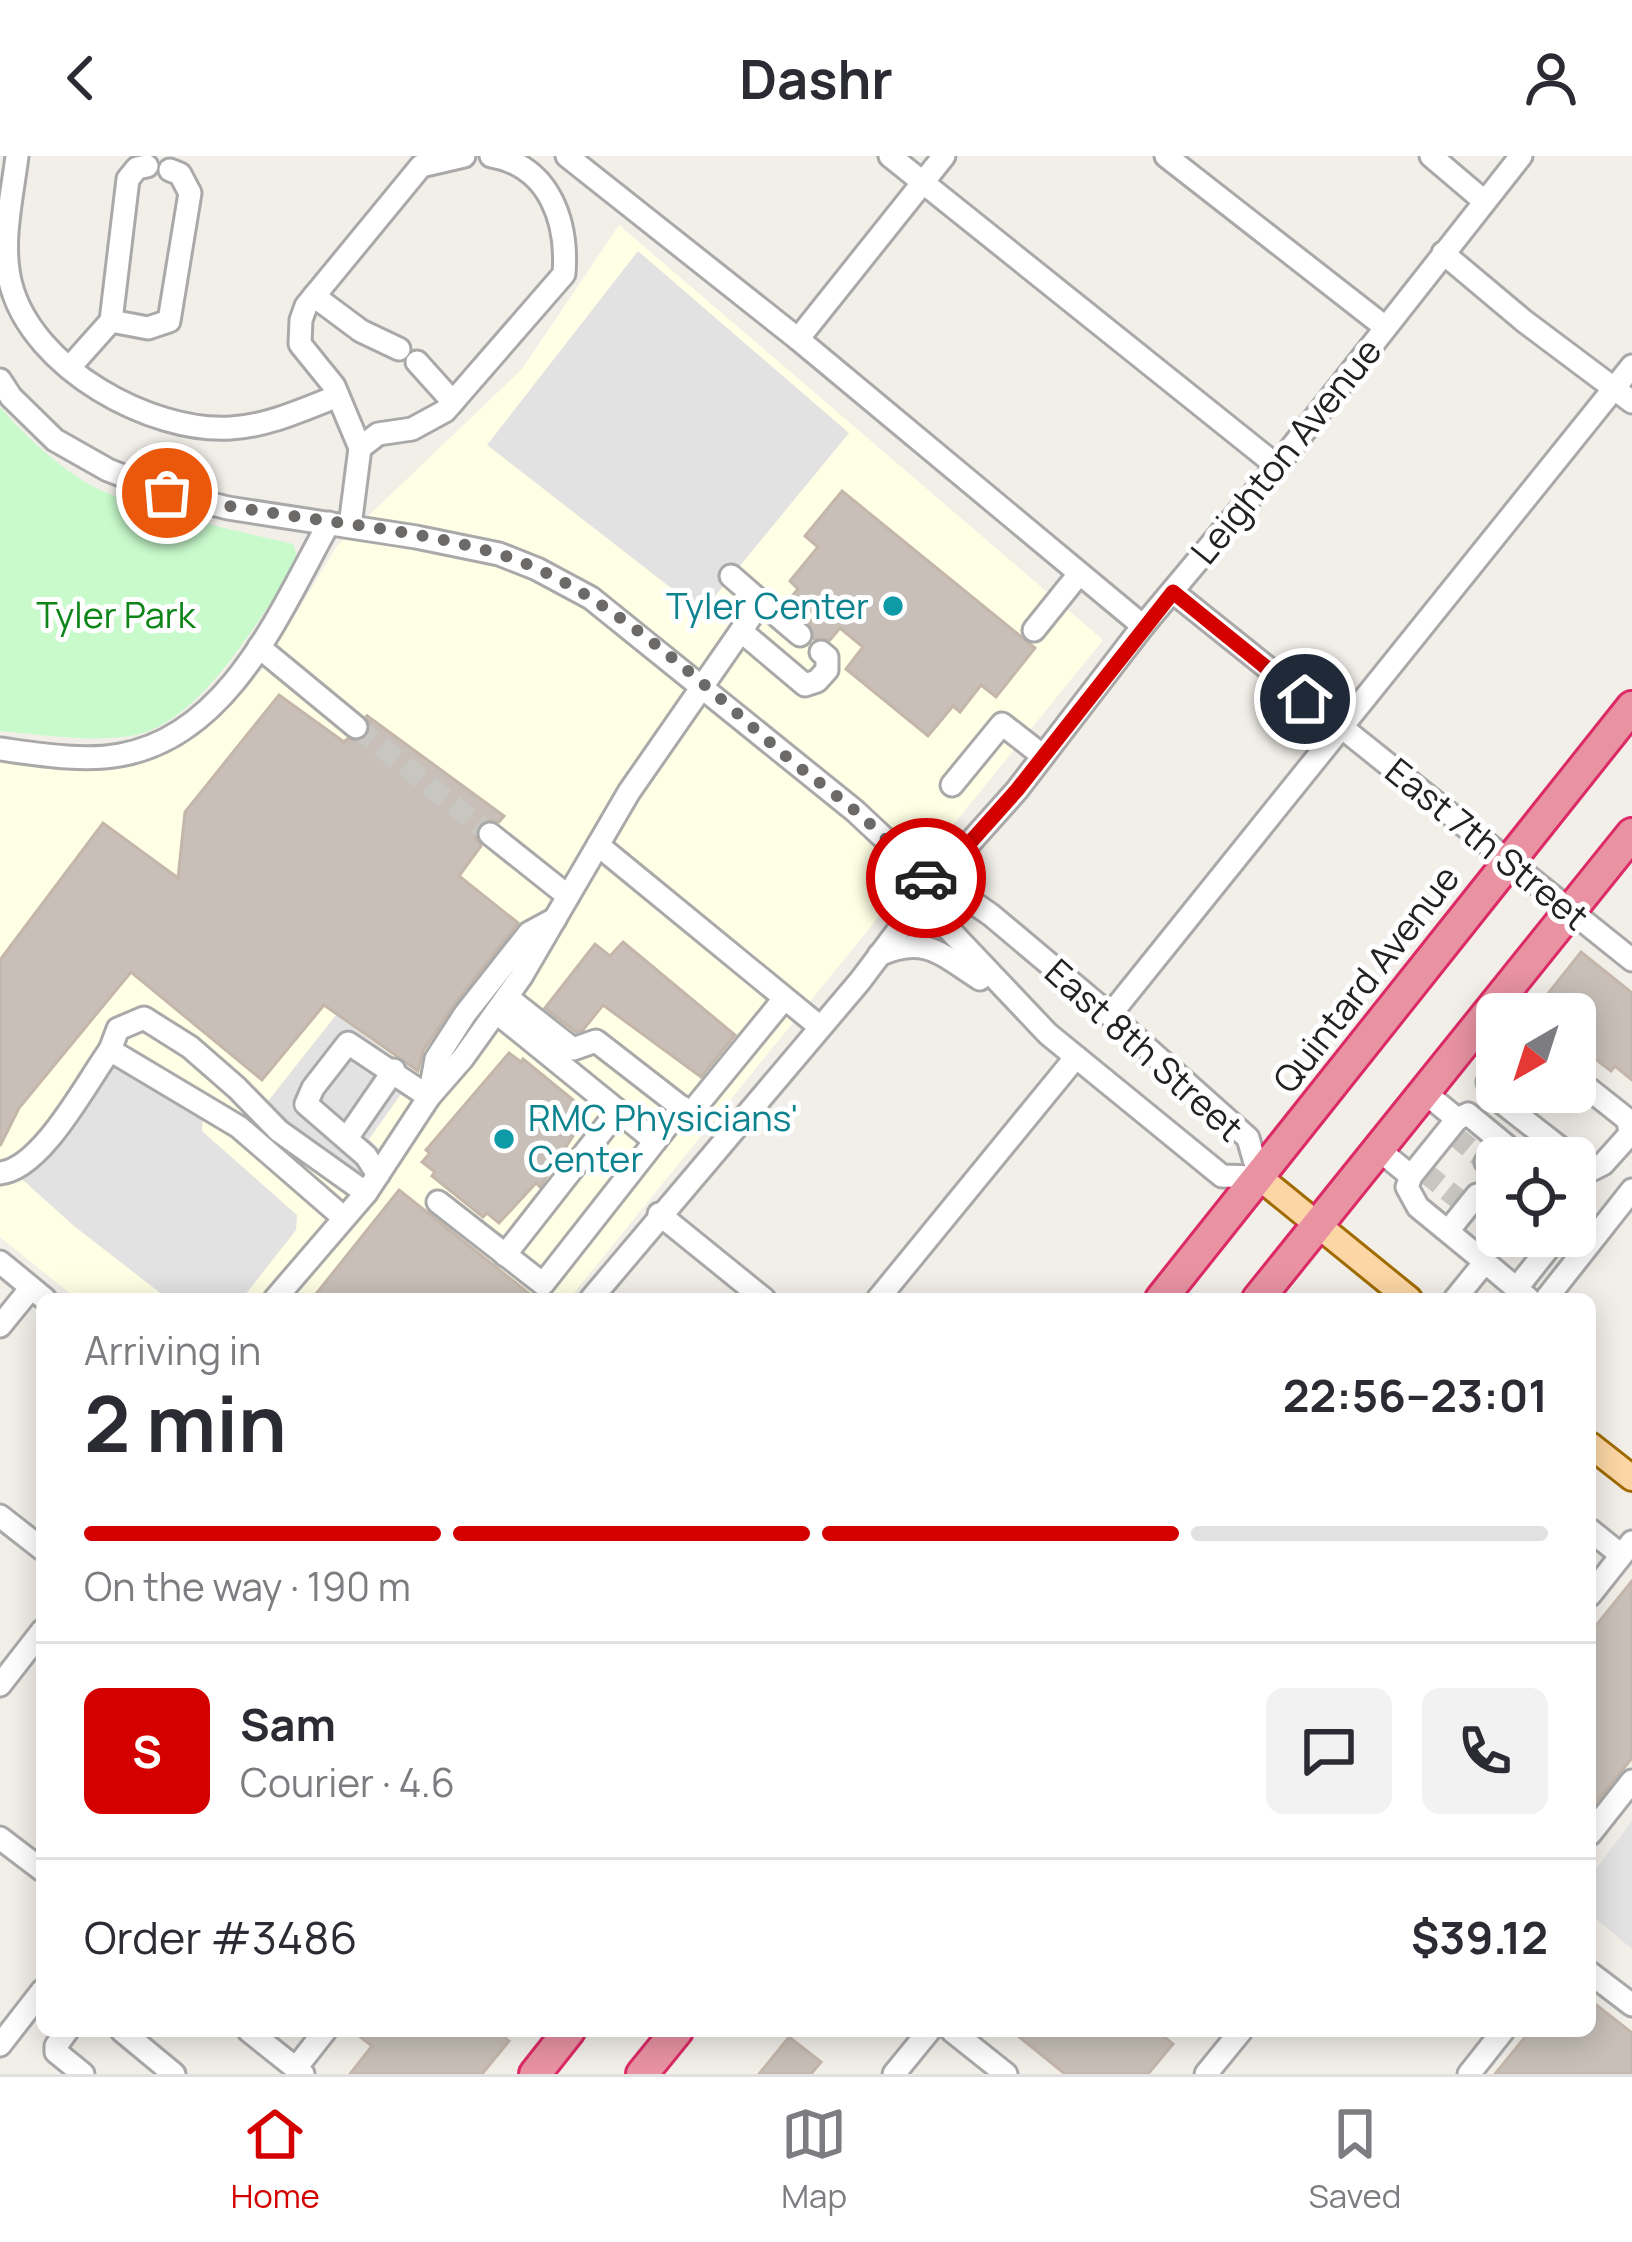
<!DOCTYPE html>
<html lang="en">
<head>
<meta charset="utf-8">
<style>
  :root { --surface:#fff; --page:#f2f2f3; --text:#2b2b33; --muted:#7c7c81; --line:#e1e1e2; --accent:#d40000 }
  body { margin:0; font-family:Manrope,sans-serif; background:var(--page); color:var(--text); height:100vh; display:flex; flex-direction:column; font-size:45px; white-space:nowrap }
  * { box-sizing:border-box; margin:0 }
  p { font-size:39px; color:var(--muted) }
  .icon { flex:none; width:66px; height:66px; fill:none; stroke:currentColor; stroke-width:2; stroke-linecap:round; stroke-linejoin:round }
  .map { position:relative; flex:1; overflow:hidden }
  .side { position:absolute; left:36px; top:1137px; width:1560px; height:744px; display:flex; flex-direction:column; background:var(--surface); border-radius:18px; box-shadow:0 6px 30px #0003 }
  .side>* { flex:none }
  .needle { width:78px; rotate:219deg }
  .buttons { position:absolute; left:1476px; top:837px; display:grid; gap:24px }
  .buttons a { display:grid; place-items:center; width:120px; height:120px; border-radius:18px; background:var(--surface); box-shadow:0 6px 30px #0003; font-size:60px }
  .pin { position:absolute; display:grid; place-items:center; width:102px; height:102px; color:#fff; margin:-51px; border:6px solid #fff; border-radius:50%; box-shadow:0 3px 12px #0007 }
  .courier { position:absolute; display:grid; place-items:center; width:120px; height:120px; margin:-60px; border:9px solid #d40000; border-radius:50%; background:#fff; color:#222; box-shadow:0 3px 15px #0007 }
  .overview em { font-style:normal; font-weight:700 }
  .overview div { display:flex; flex-direction:column-reverse }
  .overview { display:flex; align-items:center; justify-content:space-between; height:204px; padding:0 48px }
  h1 { font-size:78px; font-weight:700; line-height:90px }
  .bar { display:grid; grid-template-columns:repeat(4,1fr); gap:18px 12px; align-content:center; height:144px; padding:0 48px }
  .bar i { height:15px; border-radius:9px; background:var(--line) }
  .bar .active { background:var(--accent) }
  .bar p { grid-column:span 4 }
  .line { display:flex; align-items:center; gap:30px; padding:0 48px; border-top:3px solid var(--line) }
  .line div { flex:1 }
  .round { display:grid; place-items:center; flex:none; width:126px; height:126px; border-radius:18px; background:var(--page) }
  header { display:flex; justify-content:space-between; align-items:center; height:156px; padding:0 48px; background:var(--surface); font-size:54px; font-weight:700 }
  .tab-bar { display:flex; justify-content:space-around; align-items:center; height:168px; border-top:3px solid var(--line); background:var(--surface); font-size:33px; color:var(--muted) }
  .tab-bar a { display:grid; justify-items:center; gap:6px }
  .tab-bar .active { color:var(--accent) }
  .map>svg:first-child { display:block }
  .education { fill:#ffffe5 }
  .park { fill:#c8facc }
  .parking { fill:#e2e2e2 }
  .building { fill:#c7bfb8; stroke:#c4b6ab; stroke-width:3 }
  .lines { fill:none; stroke-linecap:round; stroke-linejoin:round }
  .minor-tunnel { stroke:#c8c6c1; stroke-width:21; stroke-dasharray:21 10; stroke-linecap:butt }
  .minor-casing { stroke:#a9a9a9; stroke-width:27 }
  .major-casing { stroke:#a06b00; stroke-width:30 }
  .highway-casing { stroke:#dc2a67; stroke-width:36 }
  .minor { stroke:#fff; stroke-width:21 }
  .major { stroke:#fcd6a4; stroke-width:24 }
  .highway { stroke:#e892a2; stroke-width:30 }
  .done { stroke:#6b6a68; stroke-width:12; stroke-dasharray:0 21.6 }
  .route { stroke:#d40000; stroke-width:15 }
  .culture-dot { fill:#0f9aa8; stroke:#fff; stroke-width:4.5 }
  .labels { text-anchor:middle; stroke-width:10; stroke-linejoin:round; paint-order:stroke }
  .street-label { font-size:36px; fill:#222; stroke:#fff }
  .culture-label { font-size:36px; fill:#0d838f; stroke:#fff; text-anchor:end }
  .park-label { font-size:36px; fill:#0c8416; stroke:#fff }
</style>
</head>
<body>
<header><svg class="icon" aria-label="back" viewBox="0 0 24 24"><path d="M15 5l-7 7 7 7"/></svg>Dashr<svg class="icon" aria-label="person" viewBox="0 0 24 24"><circle cx="12" cy="8" r="4"/><path d="M4 21q1-7 8-7t8 7"/></svg></header>
<div class="map">
<svg width="1632" height="1918" viewBox="0 0 1632 1918">
  <rect width="100%" height="100%" fill="#f2efe9"/>
  <!-- education -->
  <polygon class="education" points="619,69 1103,484 569,1143 77,1143 0,1081 0,604 164,595 205,571 261,515 337,390 522,213"/>
  <!-- park -->
  <path class="park" d="M 0,251 C 24,279 53,306 85,326 C 130,353 239,375 293,388 L 297,399 L 295,411 C 256,465 200,570 130,580 C 87,586 43,579 0,575 Z"/>
  <!-- parking -->
  <g class="parking">
    <polygon points="638,95 849,277 702,456 487,289"/>
    <polygon points="336,859 416,917 369,983 379,993 355,1021 265,949"/>
    <polygon points="110,894 204,947 202,975 297,1059 296,1074 242,1143 168,1143 74,1070 14,1016"/>
    <polygon points="1632,1665 1632,1793 1590,1758 1590,1721"/>
  </g>
  <!-- building -->
  <g class="building">
    <polygon points="842,335 1035,492 996,541 981,529 960,556 953,550 928,580 846,513 863,491 840,472 830,484 814,483 809,467 816,459 792,440 798,433 790,425 818,391 805,380"/>
    <polygon points="279,539 344,586 347,583 360,585 368,580 370,567 366,559 504,660 499,666 486,664 478,670 476,682 481,690 459,720 518,767 453,850 423,895 418,915 324,849 262,924 131,816 19,952 0,990 0,804 103,667 178,722 185,656"/>
    <polygon points="623,786 735,879 701,921 603,849 583,874 576,876 545,852 595,788 610,800"/>
    <polygon points="1581,796 1632,837 1632,924 1615,910 1611,915 1594,902 1586,912 1575,907 1575,858 1561,858 1543,844"/>
    <polygon points="509,897 521,906 523,903 577,947 575,950 586,960 540,1031 536,1027 499,1067 487,1057 483,1061 432,1020 435,1016 422,1006 430,997 426,994"/>
    <polygon points="399,1034 536,1143 312,1143"/>
    <polygon points="1632,1425 1632,1602 1590,1654 1590,1477"/>
    <polygon points="1590,1844 1632,1877 1632,1918 1495,1918 1530,1875 1590,1875"/>
    <polygon points="353,1875 497,1875 509,1885 482,1918 350,1918 372,1890"/>
    <polygon points="1012,1875 1157,1875 1173,1888 1148,1918 1065,1918"/>
    <polygon points="789,1881 821,1906 811,1918 759,1918"/>
  </g>
  <g class="lines">
    <!-- minor-tunnel -->
    <g class="minor-tunnel">
      <polyline points="356,571 490,678"/>
      <polyline points="1453,978 1486,1006"/>
      <polyline points="1423,1015 1458,1043"/>
    </g>
    <!-- minor casing -->
    <g class="minor-casing">
      <g id="minor">
        <path d="M 17,0 C 12,42 0,88 11,129 C 33,212 150,277 231,272 C 268,270 304,253 338,240"/>
        <polyline points="567,0 798,183 1143,470"/>
        <polyline points="890,0 1277,310"/>
        <polyline points="1166,0 1385,171"/>
        <polyline points="1431,0 1484,45"/>
        <polyline points="1443,97 1524,165 1632,246"/>
        <polyline points="314,140 361,175 399,193"/>
        <polyline points="111,165 148,172 169,165 190,37 180,18 170,14"/>
        <polyline points="798,183 944,0"/>
        <polyline points="417,206 453,246"/>
        <polyline points="70,211 111,165 128,23 137,12 147,10"/>
        <polyline points="0,224 11,241 55,284 108,314 167,337 228,352 416,381 499,398 537,413 591,442 855,655 933,728 965,741 991,759 1110,859 1248,982 1259,1021 1222,1020 1048,878 940,764 933,728"/>
        <path d="M 360,292 L 378,278 L 412,273 L 445,255 L 564,118 C 568,66 550,10 491,0"/>
        <polyline points="350,370 360,292 334,230 300,188 301,164 306,150 421,10 464,0"/>
        <polyline points="731,420 761,446"/>
        <polyline points="1173,436 1632,804"/>
        <polyline points="1034,474 1079,418"/>
        <polyline points="741,475 805,529 817,525 827,514 827,501 821,496"/>
        <polyline points="259,491 356,571"/>
        <path d="M 0,593 C 37,598 83,606 120,599 C 230,580 281,453 329,367"/>
        <polyline points="952,629 1002,568 1043,600"/>
        <polyline points="490,678 568,740"/>
        <polyline points="598,689 820,871"/>
        <path d="M 879,799 C 925,778 942,799 980,823"/>
        <polyline points="507,841 573,893 596,885 690,958 784,843"/>
        <polyline points="496,856 655,985"/>
        <polyline points="1110,859 1632,210"/>
        <polyline points="1472,879 1497,898"/>
        <polyline points="1497,914 1488,926 1491,938 1573,1002"/>
        <polyline points="1575,922 1628,964 1630,978 1603,1008 1589,1015 1575,1004"/>
        <polyline points="1457,963 1468,958 1521,1002"/>
        <polyline points="347,982 394,914"/>
        <polyline points="1379,994 1411,1020 1457,963 1424,936"/>
        <polyline points="1486,1006 1497,1013"/>
        <path d="M 0,1017 C 42,1013 86,927 110,894"/>
        <polyline points="378,1019 366,1000 306,948 313,932 348,887 429,941 436,903 465,858 529,777 555,763"/>
        <polyline points="1411,1020 1407,1031 1418,1051 1485,1106"/>
        <polyline points="438,1046 543,1128 682,951"/>
        <polyline points="659,1058 764,1143"/>
        <polyline points="344,1062 239,971 110,894 118,873 144,862 190,891 237,932 279,975 366,1037"/>
        <polyline points="1448,1075 1477,1039"/>
        <polyline points="505,1099 617,956"/>
        <polyline points="0,1106 45,1143"/>
        <polyline points="1516,1133 1558,1080"/>
        <polyline points="275,1143 366,1037 429,941 463,902 521,821 629,636 761,446 800,479"/>
        <polyline points="591,1143 860,825 933,728 1017,634 1143,470 1277,310 1521,0"/>
        <polyline points="878,1143 1076,901"/>
        <polyline points="1455,1143 1485,1106 1529,1143"/>
        <polyline points="1546,1143 1632,1034"/>
        <polyline points="0,1170 31,1132"/>
        <polyline points="0,1360 42,1393"/>
        <polyline points="1590,1374 1621,1399"/>
        <polyline points="1590,1439 1632,1386"/>
        <polyline points="0,1529 42,1475"/>
        <polyline points="1590,1678 1632,1625"/>
        <polyline points="0,1682 42,1714"/>
        <polyline points="1590,1817 1632,1849"/>
        <polyline points="67,1875 56,1890 56,1896 83,1918"/>
        <polyline points="122,1875 174,1918"/>
        <polyline points="249,1875 303,1918"/>
        <polyline points="952,1875 1006,1918"/>
        <polyline points="0,1889 42,1835"/>
        <polyline points="296,1912 325,1875"/>
        <polyline points="894,1918 929,1875"/>
        <polyline points="1206,1918 1241,1875"/>
        <polyline points="1469,1918 1503,1875"/>
      </g>
    </g>
    <!-- major casing -->
    <g class="major-casing">
      <g id="major">
        <polyline points="1259,1021 1409,1143"/>
        <polyline points="1590,1289 1632,1322"/>
      </g>
    </g>
    <!-- highway casing -->
    <g class="highway-casing">
      <g id="highway">
        <polyline points="1161,1143 1632,551"/>
        <polyline points="1258,1143 1632,678"/>
        <polyline points="535,1918 569,1875"/>
        <polyline points="642,1918 677,1875"/>
      </g>
    </g>
    <!-- minor -->
    <use href="#minor" class="minor"/>
    <!-- major -->
    <use href="#major" class="major"/>
    <!-- highway -->
    <use href="#highway" class="highway"/>
  </g>
  <g class="lines">
    <!-- done -->
    <path class="done" d="M 167,337 C 276,364 391,366 499,398 C 599,428 703,528 781,596 C 804,616 829,633 853,653 C 878,674 902,699 926,722"/>
    <!-- route -->
    <polyline class="route" points="926,722 933,728 1017,634 1173,436 1305,543"/>
  </g>
  <!-- markers -->
  <g class="culture-dot">
    <circle cx="893" cy="450" r="12"/>
    <circle cx="504" cy="983" r="12"/>
  </g>
  <g class="labels">
    <!-- street labels -->
    <g class="street-label">
      <text transform="translate(1286 295) rotate(-51)" y="13">Leighton Avenue</text>
      <text transform="translate(1487 688) rotate(39)" y="13">East 7th Street</text>
      <text transform="translate(1366 823) rotate(-52)" y="13">Quintard Avenue</text>
      <text transform="translate(1144 894) rotate(42)" y="13">East 8th Street</text>
    </g>
    <!-- culture labels -->
    <g class="culture-label">
      <text x="869" y="463">Tyler Center</text>
      <text x="528" y="975" text-anchor="start">RMC Physicians'<tspan x="528" dy="41">Center</tspan></text>
    </g>
    <!-- park labels -->
    <g class="park-label">
      <text x="116" y="472">Tyler Park</text>
    </g>
  </g>
</svg>
<div class="buttons">
<a><svg class="needle" viewBox="-14 -14 28 28"><path d="M0-13l5 13h-10z" fill="#e53935"/><path d="M0 13l5-13h-10z" fill="#7c7c81"/></svg></a>
<a><svg class="icon" aria-label="locate" viewBox="0 0 24 24"><circle cx="12" cy="12" r="6"/><path d="M12 2v4M12 18v4M2 12h4M18 12h4"/></svg></a>
</div>
<div class="pin" style="left:167px;top:337px;background:#ea580c"><svg class="icon" aria-label="bag" viewBox="0 0 24 24"><path d="M5 8h14l-1 12H6zM9 8a3 3 0 0 1 6 0"/></svg></div>
<div class="pin" style="left:1305px;top:543px;background:#1f2937"><svg class="icon" aria-label="home" viewBox="0 0 24 24"><path d="M3 11l9-7 9 7M6 9v11h12V9"/></svg></div>
<div class="courier" style="left:926px;top:722px"><svg class="icon" aria-label="car" viewBox="0 0 24 24"><path d="M5 17H2v-5l4-1 3-4h7l3 4 3 1v5h-3M9 17h6M6 11h13"/><circle cx="7" cy="17" r="2"/><circle cx="17" cy="17" r="2"/></svg></div>
<section class="side">
<div class="overview"><div><h1>2 min</h1><p>Arriving in</p></div><em>22:56–23:01</em></div>
<div class="bar"><i class="active"></i><i class="active"></i><i class="active"></i><i></i><p>On the way · 190 m</p></div>
<div class="line" style="height:216px"><b class="round" style="background:var(--accent);color:#fff">S</b><div><b>Sam</b><p>Courier · 4.6</p></div><a class="round"><svg class="icon" aria-label="chat" viewBox="0 0 24 24"><path d="M4 5h16v11H9l-5 4z"/></svg></a><a class="round"><svg class="icon" aria-label="phone" viewBox="0 0 24 24"><path d="M5 4h4l2 5-3 2q2 4 5 5l2-3 5 2v4C11 20 4 13 5 4z"/></svg></a></div>
<div class="line" style="height:156px"><div>Order #3486</div><b>$39.12</b></div>
</section>
</div>
<nav class="tab-bar">
<a class="active"><svg class="icon" aria-label="home" viewBox="0 0 24 24"><path d="M3 11l9-7 9 7M6 9v11h12V9"/></svg>Home</a>
<a><svg class="icon" aria-label="map" viewBox="0 0 24 24"><path d="M3 6l6-2 6 2 6-2v14l-6 2-6-2-6 2zM9 4v14M15 6v14"/></svg>Map</a>
<a><svg class="icon" aria-label="saved" viewBox="0 0 24 24"><path d="M7 4h10v16l-5-4-5 4z"/></svg>Saved</a>
</nav>
</body>
</html>
